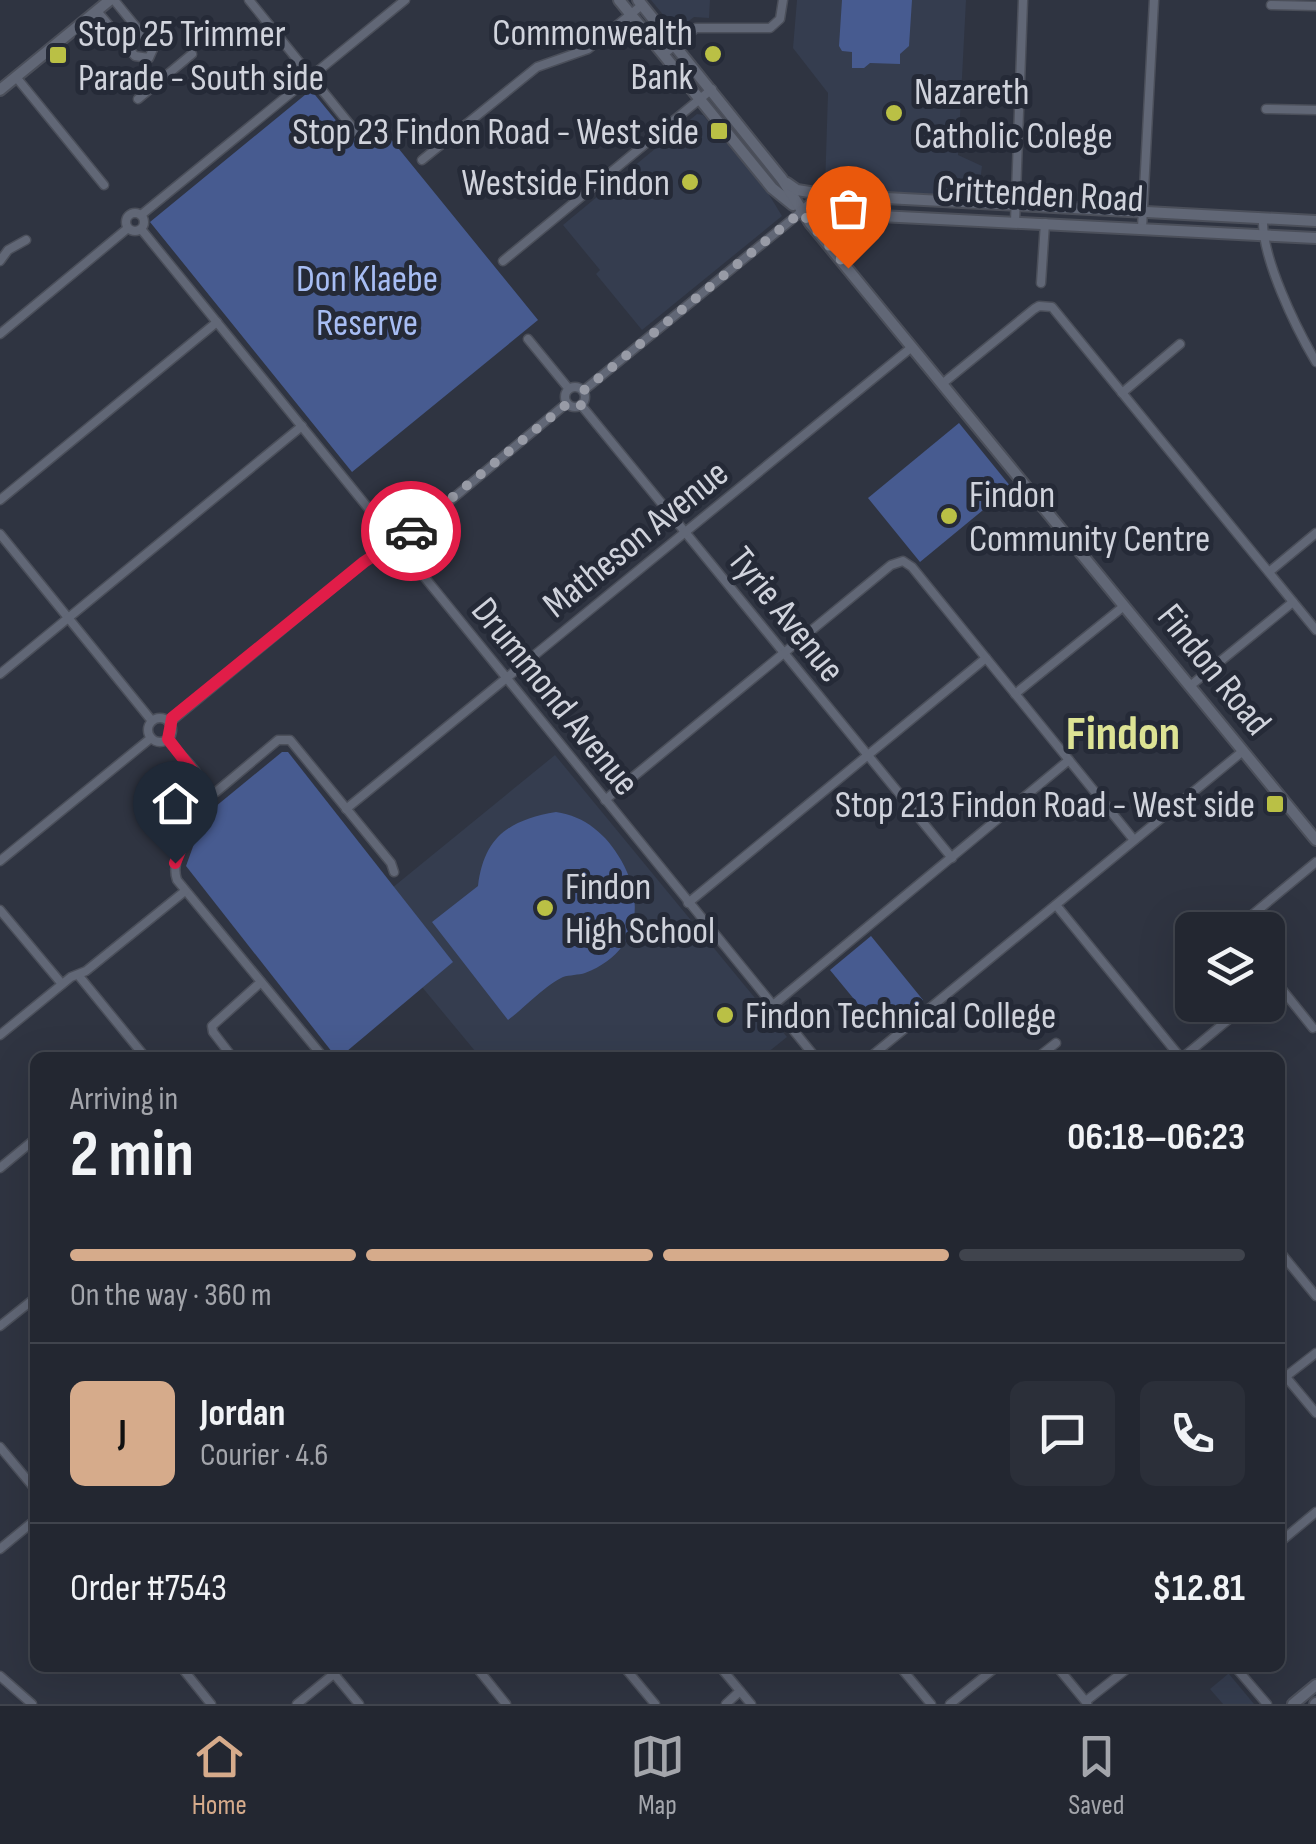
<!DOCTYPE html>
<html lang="en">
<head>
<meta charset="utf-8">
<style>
  :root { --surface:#232731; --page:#2b2f39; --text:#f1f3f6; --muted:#a3a5ab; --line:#40444d; --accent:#d6ab8b }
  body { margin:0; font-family:"Sofia Sans Condensed",sans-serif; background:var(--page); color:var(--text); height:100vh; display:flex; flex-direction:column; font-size:38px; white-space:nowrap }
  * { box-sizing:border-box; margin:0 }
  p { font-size:32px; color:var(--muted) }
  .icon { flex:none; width:55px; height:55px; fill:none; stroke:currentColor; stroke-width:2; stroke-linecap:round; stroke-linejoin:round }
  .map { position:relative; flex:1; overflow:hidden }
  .side { position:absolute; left:30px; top:1052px; width:1255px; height:620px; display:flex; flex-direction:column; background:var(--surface); border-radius:15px; box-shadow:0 10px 40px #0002,0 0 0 2px var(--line) }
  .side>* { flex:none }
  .tools { position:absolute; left:1175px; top:912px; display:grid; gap:20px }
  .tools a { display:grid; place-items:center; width:110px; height:110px; border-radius:15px; background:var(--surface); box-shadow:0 10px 40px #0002,0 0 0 2px var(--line); font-size:50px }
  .pin { position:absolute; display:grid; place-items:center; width:85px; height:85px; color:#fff; margin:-102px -42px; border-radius:50% 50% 50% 0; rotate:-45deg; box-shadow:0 0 10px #0007 }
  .pin .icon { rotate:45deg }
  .courier { position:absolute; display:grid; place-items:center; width:100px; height:100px; margin:-50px; border:8px solid #e11d48; border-radius:50%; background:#fff; color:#222; box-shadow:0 2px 12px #0007 }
  .summary em { font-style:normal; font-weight:700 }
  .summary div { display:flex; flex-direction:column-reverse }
  .summary { display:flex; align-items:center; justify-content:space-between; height:170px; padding:0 40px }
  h1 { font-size:65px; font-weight:700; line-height:75px }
  .bar { display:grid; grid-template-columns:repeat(4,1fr); gap:15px 10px; align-content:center; height:120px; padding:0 40px }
  .bar i { height:12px; border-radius:8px; background:var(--line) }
  .bar .current { background:var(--accent) }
  .bar p { grid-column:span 4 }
  .line { display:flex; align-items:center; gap:25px; padding:0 40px; border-top:2px solid var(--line) }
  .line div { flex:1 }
  .round { display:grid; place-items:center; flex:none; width:105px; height:105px; border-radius:15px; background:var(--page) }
  .dock { display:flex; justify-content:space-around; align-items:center; height:140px; border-top:2px solid var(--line); background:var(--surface); font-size:28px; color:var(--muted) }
  .dock a { display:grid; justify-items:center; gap:5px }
  .dock .current { color:var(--accent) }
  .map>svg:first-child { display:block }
  .built { fill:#353d4f }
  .green { fill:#475b90 }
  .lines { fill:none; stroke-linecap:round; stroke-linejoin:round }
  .street-casing { stroke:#4b4f5a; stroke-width:11 }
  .secondary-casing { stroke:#4b4f5a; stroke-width:14 }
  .street { stroke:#616776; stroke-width:8 }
  .secondary { stroke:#616776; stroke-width:10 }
  .done { stroke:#989ba6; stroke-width:10; stroke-dasharray:0 18 }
  .route { stroke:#e11d48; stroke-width:12 }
  .poi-dot { fill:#bac045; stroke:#252a37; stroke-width:4 }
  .labels { text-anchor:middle; stroke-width:10; stroke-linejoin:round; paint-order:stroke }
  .poi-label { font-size:38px; fill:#d0d3dc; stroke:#252a37; text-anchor:start }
  .street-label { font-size:38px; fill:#d0d3dc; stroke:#252a37 }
  .park-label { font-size:38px; fill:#a7bdf3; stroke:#252a37 }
  .district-label { font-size:48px; font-weight:bold; fill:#dde394; stroke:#252a37 }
</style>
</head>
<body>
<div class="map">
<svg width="1316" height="1704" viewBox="0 0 1316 1704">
  <rect width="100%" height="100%" fill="#2f3441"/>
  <!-- built -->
  <g class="built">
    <polygon points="651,0 710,0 709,18 694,17 678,29 674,28"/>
    <polygon points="797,0 966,0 958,155 982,166 978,198 825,188 828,93 793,48"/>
    <polygon points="697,114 703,115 768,193 782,216 642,330 596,274 600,270 563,225"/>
    <polygon points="555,755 787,1037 762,1057 480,1057 422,987 452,962 392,888"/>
    <polygon points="1228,1674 1229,1674 1254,1704 1223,1704 1210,1689"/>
  </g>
  <!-- green -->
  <g class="green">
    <polygon points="842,0 912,0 909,46 900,54 900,64 870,63 864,68 852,68 852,52 842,51 839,46"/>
    <polygon points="311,90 352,140 377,122 538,320 352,472 150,222"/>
    <polygon points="959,423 1011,487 920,562 868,498"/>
    <polygon points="282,752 288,752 453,962 340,1057 336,1057 186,866 204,816"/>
    <path d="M 556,812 C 585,816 607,835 621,860 C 647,905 637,953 585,973 C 579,975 569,975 563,977 C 547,984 523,1009 508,1020 L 432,922 L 478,886 C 484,837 509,820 556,812 Z"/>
    <polygon points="871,936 923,1000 882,1033 830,970"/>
  </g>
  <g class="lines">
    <!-- street casing -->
    <g class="street-casing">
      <g id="street">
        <polyline points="249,0 356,132"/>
        <polyline points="1271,5 1316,6"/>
        <polyline points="97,11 135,56 149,58 153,49 150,44 114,0"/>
        <polyline points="664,54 696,28 770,28 780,19 783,0"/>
        <polyline points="16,77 104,185"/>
        <polyline points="138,99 192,54"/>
        <polyline points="1266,109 1316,110"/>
        <polyline points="422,160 537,67 588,49 642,5"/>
        <circle cx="135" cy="222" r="9"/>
        <polyline points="141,215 405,0"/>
        <path d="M 1263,218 C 1261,257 1296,328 1316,362"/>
        <polyline points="1015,222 1023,0"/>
        <polyline points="1142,228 1154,0"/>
        <polyline points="141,229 816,1058"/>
        <polyline points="0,261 8,250 26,240"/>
        <polyline points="503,261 712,89"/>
        <polyline points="1041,283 1045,223"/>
        <polyline points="0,334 128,228"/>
        <polyline points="528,339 569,389"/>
        <polyline points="942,384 1034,309 1039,306 1052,307 1316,630"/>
        <circle cx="575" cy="397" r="10"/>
        <polyline points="583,391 801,212"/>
        <polyline points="1122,393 1180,344"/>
        <polyline points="581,405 952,858"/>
        <polyline points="0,500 217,322"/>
        <polyline points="0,534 152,721"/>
        <polyline points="1269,572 1316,533"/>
        <polyline points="0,674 302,426"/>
        <polyline points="1190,686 1293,602"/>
        <polyline points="1015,694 1124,606"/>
        <circle cx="160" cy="730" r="12"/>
        <polyline points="169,723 364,562 427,520 567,403"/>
        <path d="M 167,739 C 177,753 196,767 202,783 C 212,812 166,848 177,880 L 324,1058"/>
        <polyline points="203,796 216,792 278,740 290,740 391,863 394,872"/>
        <polyline points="605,800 891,565 903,561 912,567 1134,840"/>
        <polyline points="346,809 912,347"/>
        <polyline points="0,861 151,738"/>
        <polyline points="688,903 986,658"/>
        <polyline points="1056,905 1181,1058"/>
        <polyline points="0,910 62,984"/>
        <polyline points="1234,930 1316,862"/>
        <polyline points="1268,972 1313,1028"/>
        <polyline points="79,976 146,1058"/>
        <polyline points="773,1005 1069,760"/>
        <polyline points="0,1035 71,977 86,971 185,891"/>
        <polyline points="233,1058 213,1032 212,1026 261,982"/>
        <polyline points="869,1058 1243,751"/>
        <polyline points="1037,1058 1056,1043"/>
        <polyline points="1182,1058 1246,1005"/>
        <polyline points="0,1168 35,1139"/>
        <polyline points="1280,1252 1316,1296"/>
        <polyline points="0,1326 35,1298"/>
        <polyline points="1286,1377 1316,1413"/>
        <polyline points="1280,1381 1316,1353"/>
        <polyline points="0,1447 35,1489"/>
        <polyline points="1280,1542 1316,1512"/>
        <polyline points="0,1549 35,1520"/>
        <polyline points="182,1668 211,1704"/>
        <polyline points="477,1668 506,1704"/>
        <polyline points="625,1668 655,1704"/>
        <polyline points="721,1668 751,1704"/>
        <polyline points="901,1668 931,1704"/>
        <polyline points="1058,1668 1087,1703"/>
        <polyline points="1236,1668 1267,1704"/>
        <polyline points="334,1674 359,1704"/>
        <polyline points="0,1676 32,1704"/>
        <polyline points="1086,1701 1128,1668"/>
        <polyline points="297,1704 341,1668"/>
        <polyline points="726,1704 740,1691"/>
        <polyline points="950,1704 995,1668"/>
      </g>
    </g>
    <!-- secondary casing -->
    <g class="secondary-casing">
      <g id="secondary">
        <polyline points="619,0 772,188 793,205"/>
        <polyline points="638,0 782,179 810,223 1316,840"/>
        <polyline points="0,90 110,0"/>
        <polyline points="787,183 797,190 828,195"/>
        <polyline points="801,212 815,201 829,195 1316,221"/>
        <polyline points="801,212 1316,238"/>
        <polyline points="1293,1704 1316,1685"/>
        <polyline points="1315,1704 1316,1703"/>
      </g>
    </g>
    <!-- street -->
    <use href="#street" class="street"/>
    <!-- secondary -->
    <use href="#secondary" class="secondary"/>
  </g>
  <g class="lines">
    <!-- done -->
    <polyline class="done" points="411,531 567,404 572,407 582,405 585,397 583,391 801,212 848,268"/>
    <!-- route -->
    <polyline class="route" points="175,863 203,796 202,783 168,739 172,718 364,562 411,531"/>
  </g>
  <!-- markers -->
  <g class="poi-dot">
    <circle cx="713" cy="54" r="10"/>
    <rect x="48" y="45" width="20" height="20" rx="5"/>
    <circle cx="894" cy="113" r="10"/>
    <rect x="709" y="121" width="20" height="20" rx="5"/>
    <circle cx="690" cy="182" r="10"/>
    <circle cx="949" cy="516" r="10"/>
    <rect x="1265" y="794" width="20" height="20" rx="5"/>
    <circle cx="545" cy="908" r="10"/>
    <circle cx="725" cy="1015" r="10"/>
  </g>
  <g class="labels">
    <!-- poi labels -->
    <g class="poi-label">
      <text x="693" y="45" text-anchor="end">Commonwealth<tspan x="693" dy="44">Bank</tspan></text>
      <text x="78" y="46">Stop 25 Trimmer<tspan x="78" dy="44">Parade - South side</tspan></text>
      <text x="914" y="104">Nazareth<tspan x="914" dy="44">Catholic Colege</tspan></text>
      <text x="699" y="144" text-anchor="end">Stop 23 Findon Road - West side</text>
      <text x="670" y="195" text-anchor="end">Westside Findon</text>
      <text x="969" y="507">Findon<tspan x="969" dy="44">Community Centre</tspan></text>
      <text x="1255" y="817" text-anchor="end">Stop 213 Findon Road - West side</text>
      <text x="565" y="899">Findon<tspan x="565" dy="44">High School</tspan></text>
      <text x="745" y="1028">Findon Technical College</text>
    </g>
    <!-- street labels -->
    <g class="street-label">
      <text transform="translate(1040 193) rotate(3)" y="13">Crittenden Road</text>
      <text transform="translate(635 538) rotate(-39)" y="13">Matheson Avenue</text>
      <text transform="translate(787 614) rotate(51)" y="13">Tyrie Avenue</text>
      <text transform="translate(1215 669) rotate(51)" y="13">Findon Road</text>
      <text transform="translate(556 696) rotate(51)" y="13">Drummond Avenue</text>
    </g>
    <!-- park labels -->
    <g class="park-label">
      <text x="367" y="291">Don Klaebe<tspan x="367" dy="44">Reserve</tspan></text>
    </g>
    <!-- district labels -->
    <g class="district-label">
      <text x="1123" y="749">Findon</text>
    </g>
  </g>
</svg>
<div class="tools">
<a><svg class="icon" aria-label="layers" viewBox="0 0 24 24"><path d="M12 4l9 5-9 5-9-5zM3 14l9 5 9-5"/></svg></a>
</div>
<div class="pin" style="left:848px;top:268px;background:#ea580c"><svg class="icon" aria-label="bag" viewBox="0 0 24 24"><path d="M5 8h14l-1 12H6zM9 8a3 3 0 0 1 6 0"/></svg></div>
<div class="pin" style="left:175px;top:863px;background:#1f2937"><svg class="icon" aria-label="home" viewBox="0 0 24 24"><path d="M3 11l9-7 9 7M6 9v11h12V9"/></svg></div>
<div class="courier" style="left:411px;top:531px"><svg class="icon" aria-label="car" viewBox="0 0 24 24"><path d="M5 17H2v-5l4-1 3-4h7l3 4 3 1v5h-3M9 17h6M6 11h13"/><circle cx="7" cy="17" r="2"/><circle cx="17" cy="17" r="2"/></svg></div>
<section class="side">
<div class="summary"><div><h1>2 min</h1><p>Arriving in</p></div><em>06:18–06:23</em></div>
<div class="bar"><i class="current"></i><i class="current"></i><i class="current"></i><i></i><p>On the way · 360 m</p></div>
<div class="line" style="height:180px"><b class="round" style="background:var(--accent);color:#111">J</b><div><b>Jordan</b><p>Courier · 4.6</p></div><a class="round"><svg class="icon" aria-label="chat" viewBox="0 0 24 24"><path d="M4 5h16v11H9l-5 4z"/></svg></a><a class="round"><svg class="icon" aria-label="phone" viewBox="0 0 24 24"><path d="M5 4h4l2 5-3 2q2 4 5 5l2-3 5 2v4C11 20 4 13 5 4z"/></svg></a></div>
<div class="line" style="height:130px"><div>Order #7543</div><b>$12.81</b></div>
</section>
</div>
<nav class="dock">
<a class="current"><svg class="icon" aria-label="home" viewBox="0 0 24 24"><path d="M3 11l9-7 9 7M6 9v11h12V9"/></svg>Home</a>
<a><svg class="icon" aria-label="map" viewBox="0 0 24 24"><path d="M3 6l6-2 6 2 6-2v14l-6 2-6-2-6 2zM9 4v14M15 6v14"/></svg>Map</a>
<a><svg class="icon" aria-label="saved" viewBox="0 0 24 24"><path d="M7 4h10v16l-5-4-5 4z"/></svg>Saved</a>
</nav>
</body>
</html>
